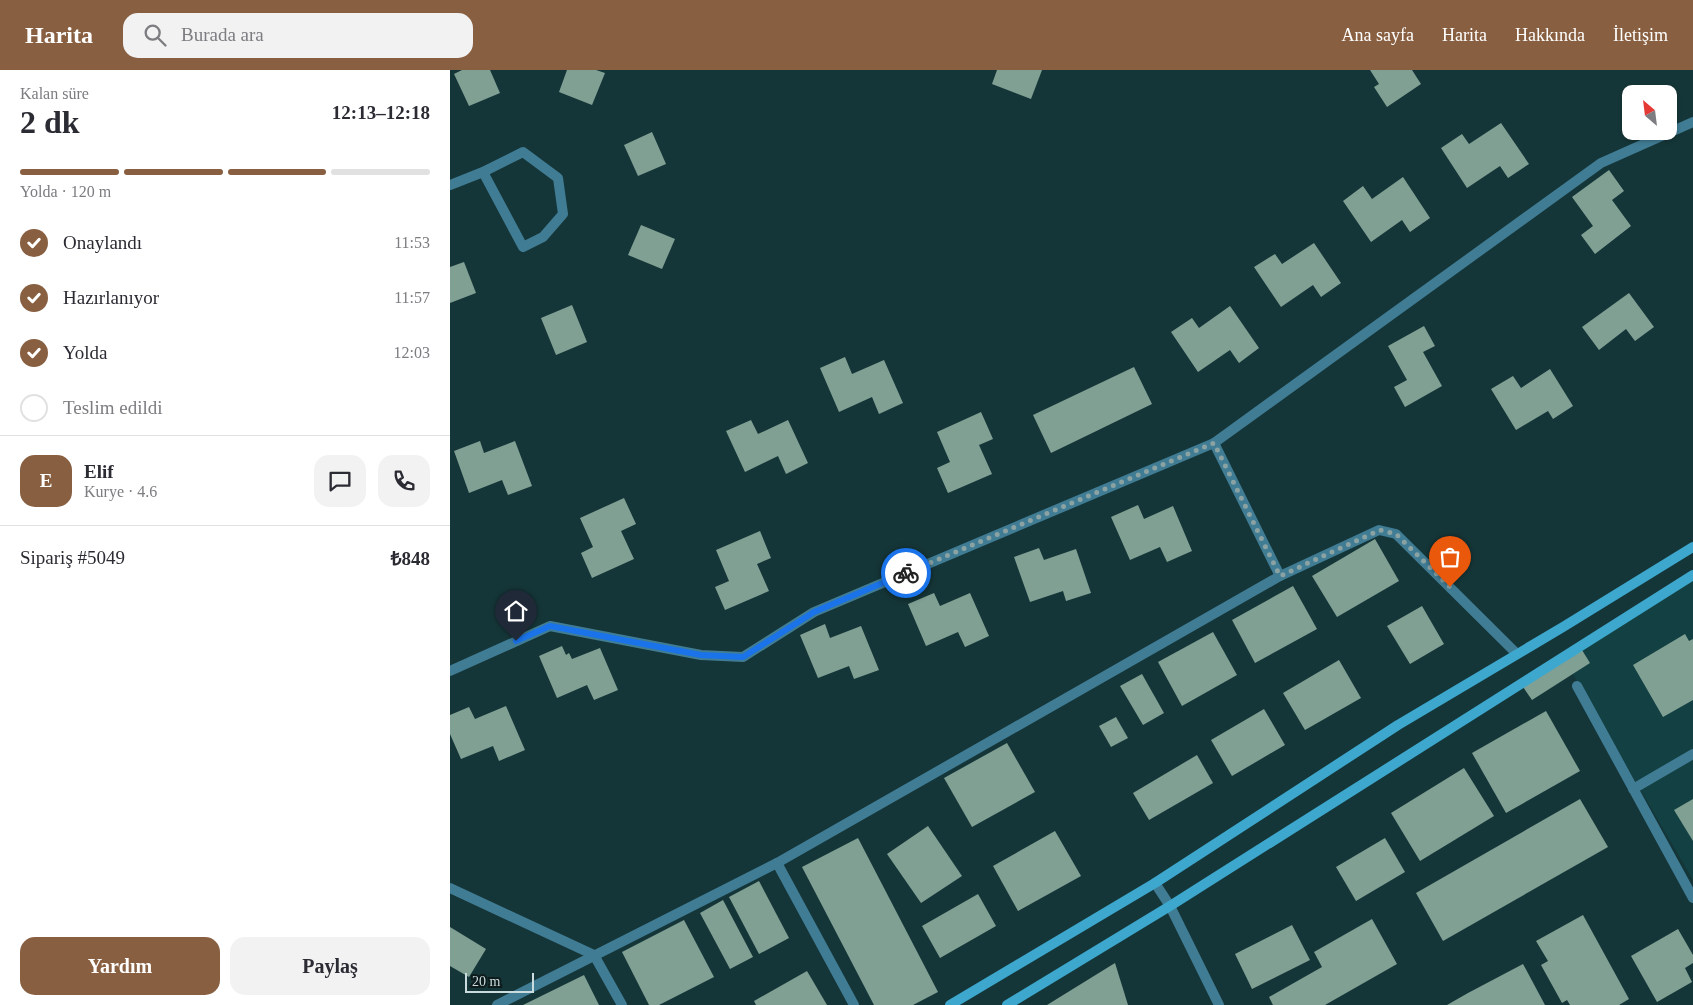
<!DOCTYPE html>
<html lang="tr">
<head>
<meta charset="utf-8">
<style>
  :root { --surface:#fff; --page:#f2f2f3; --text:#2b2b33; --muted:#7c7c81; --line:#e1e1e2; --accent:#885f40 }
  body { margin:0; font-family:Georgia,serif; background:var(--page); color:var(--text); height:100vh; display:flex; flex-direction:column; font-size:19px; white-space:nowrap }
  * { box-sizing:border-box; margin:0 }
  p { font-size:16px; color:var(--muted) }
  .icon { flex:none; width:28px; height:28px; fill:none; stroke:currentColor; stroke-width:2; stroke-linecap:round; stroke-linejoin:round }
  .map { position:relative; flex:1; overflow:hidden }
  .sheet { display:flex; flex-direction:column; background:var(--surface); width:450px }
  .sheet>* { flex:none }
  .needle { width:32px; rotate:332deg }
  .buttons { position:absolute; left:1172px; top:15px; display:grid; gap:10px }
  .buttons a { display:grid; place-items:center; width:55px; height:55px; border-radius:10px; background:var(--surface); box-shadow:0 1px 4px #0004; font-size:25px }
  .scale { position:absolute; left:15px; bottom:12px; width:69px; box-sizing:border-box; padding-left:5px; border:2px solid #cadcdd; border-top:0; font-size:14px; line-height:18px; white-space:nowrap; color:#cadcdd; -webkit-text-stroke:4px #0d1b1c; paint-order:stroke }
  .pin { position:absolute; display:grid; place-items:center; width:42px; height:42px; color:#fff; margin:-51px -21px; border-radius:50% 50% 50% 0; rotate:-45deg; box-shadow:0 0 5px #0007 }
  .pin .icon { rotate:45deg }
  .courier { position:absolute; display:grid; place-items:center; width:50px; height:50px; margin:-25px; border:4px solid #1a73e8; border-radius:50%; background:#fff; color:#222; box-shadow:0 1px 6px #0007 }
  .summary em { font-style:normal; font-weight:800 }
  .summary div { display:flex; flex-direction:column-reverse }
  .summary { display:flex; align-items:center; justify-content:space-between; height:85px; padding:0 20px }
  h1 { font-size:32px; font-weight:800; line-height:38px }
  .bar { display:grid; grid-template-columns:repeat(4,1fr); gap:8px 5px; align-content:center; height:60px; padding:0 20px }
  .bar i { height:6px; border-radius:4px; background:var(--line) }
  .bar .on { background:var(--accent) }
  .bar p { grid-column:span 4 }
  .line { display:flex; align-items:center; gap:12px; padding:0 20px; border-top:1px solid var(--line) }
  .line div { flex:1 }
  .round { display:grid; place-items:center; flex:none; width:52px; height:52px; border-radius:15px; background:var(--page) }
  ol { padding:0 20px; list-style:none }
  li { display:flex; align-items:center; gap:15px; height:55px }
  li p { margin-inline-start:auto }
  li .icon { padding:5px; border-radius:50%; background:var(--accent); color:#fff; stroke-width:4 }
  li:last-child { color:var(--muted) }
  li i { width:28px; height:28px; border:2px solid var(--line); border-radius:50% }
  .primary-button { display:flex; gap:10px; margin-top:auto; padding:10px 20px }
  .primary-button a { flex:1; height:58px; border-radius:15px; background:var(--accent); color:#fff; font-size:20px; font-weight:800; line-height:58px; text-align:center }
  .primary-button a+a { background:var(--page); color:var(--text) }
  header { display:flex; align-items:center; gap:30px; box-sizing:border-box; height:70px; padding:0 25px; background:var(--accent); color:#fff }
  header strong { font-size:24px }
  nav { display:flex; gap:28px; margin-inline-start:auto; font-size:18px }
  .search { width:350px; height:45px; background:var(--page); display:flex; align-items:center; gap:12px; box-sizing:border-box; padding:0 18px; border-radius:15px; color:var(--muted); font-size:19px }
  main { display:flex; flex:1; min-height:0 }
  .map>svg:first-child { display:block }
  .built { fill:#134042 }
  .building { fill:#81a094 }
  .lines { fill:none; stroke-linecap:round; stroke-linejoin:round }
  .minor { stroke:#407c94; stroke-width:10 }
  .secondary { stroke:#3da7cd; stroke-width:10 }
  .done { stroke:#8ba2a3; stroke-width:5; stroke-dasharray:0 9 }
  .route { stroke:#1a73e8; stroke-width:6 }
</style>
</head>
<body>
<header>
<strong>Harita</strong>
<div class="search"><svg class="icon" aria-label="search" viewBox="0 0 24 24"><circle cx="10" cy="10" r="6"/><path d="M15 15l6 6"/></svg>Burada ara</div>
<nav><a>Ana sayfa</a><a>Harita</a><a>Hakkında</a><a>İletişim</a></nav>
</header>
<main>
<section class="sheet">
<div class="summary"><div><h1>2 dk</h1><p>Kalan süre</p></div><em>12:13–12:18</em></div>
<div class="bar"><i class="on"></i><i class="on"></i><i class="on"></i><i></i><p>Yolda · 120 m</p></div>
<ol>
<li><svg class="icon" aria-label="check" viewBox="0 0 24 24"><path d="M5 12l5 5 9-10"/></svg>Onaylandı<p>11:53</p></li>
<li><svg class="icon" aria-label="check" viewBox="0 0 24 24"><path d="M5 12l5 5 9-10"/></svg>Hazırlanıyor<p>11:57</p></li>
<li><svg class="icon" aria-label="check" viewBox="0 0 24 24"><path d="M5 12l5 5 9-10"/></svg>Yolda<p>12:03</p></li>
<li><i></i>Teslim edildi</li>
</ol>
<div class="line" style="height:90px"><b class="round" style="background:var(--accent);color:#fff">E</b><div><b>Elif</b><p>Kurye · 4.6</p></div><a class="round"><svg class="icon" aria-label="chat" viewBox="0 0 24 24"><path d="M4 5h16v11H9l-5 4z"/></svg></a><a class="round"><svg class="icon" aria-label="phone" viewBox="0 0 24 24"><path d="M5 4h4l2 5-3 2q2 4 5 5l2-3 5 2v4C11 20 4 13 5 4z"/></svg></a></div>
<div class="line" style="height:65px"><div>Sipariş #5049</div><b>₺848</b></div>
<div class="primary-button"><a>Yardım</a><a>Paylaş</a></div>
</section>
<div class="map">
<svg width="1243" height="935" viewBox="0 0 1243 935">
  <rect width="100%" height="100%" fill="#153638"/>
  <!-- built -->
  <polygon class="built" points="1243,510 1243,810 1115,590"/>
  <!-- building -->
  <g class="building">
    <polygon points="12,0 40,0 50,23 19,36 4,4"/>
    <polygon points="117,0 146,0 155,3 142,35 109,22"/>
    <polygon points="547,0 592,0 581,29 542,14"/>
    <polygon points="920,0 962,0 971,14 937,37 924,17 929,14"/>
    <polygon points="1051,53 1079,94 1058,108 1050,96 1017,118 991,78 1012,64 1019,74"/>
    <polygon points="202,62 216,94 188,106 174,75"/>
    <polygon points="1159,100 1174,121 1162,130 1181,156 1145,184 1131,165 1143,156 1122,127"/>
    <polygon points="953,107 980,148 960,162 952,150 921,172 893,131 913,116 922,129"/>
    <polygon points="191,155 225,169 212,199 178,185"/>
    <polygon points="864,173 891,213 871,227 863,215 831,237 804,197 825,184 832,194"/>
    <polygon points="14,192 26,223 0,233 0,197"/>
    <polygon points="1179,223 1204,257 1185,271 1176,259 1149,280 1132,257"/>
    <polygon points="122,235 137,272 106,285 91,248"/>
    <polygon points="780,236 809,278 789,293 780,280 748,302 721,262 742,248 749,258"/>
    <polygon points="974,256 985,276 973,282 992,316 955,337 944,317 957,310 938,276"/>
    <polygon points="395,287 402,304 434,290 453,333 429,344 422,327 389,342 370,298"/>
    <polygon points="684,297 702,334 601,383 583,345"/>
    <polygon points="1100,299 1123,336 1103,349 1098,341 1066,360 1041,319 1063,306 1071,318"/>
    <polygon points="531,342 543,369 529,375 542,404 498,423 487,398 500,392 487,362"/>
    <polygon points="301,350 308,364 338,350 358,393 336,404 328,386 295,402 276,361"/>
    <polygon points="30,371 34,383 65,371 82,416 58,425 52,410 19,423 4,381"/>
    <polygon points="174,428 186,454 171,461 184,489 142,508 131,483 143,477 130,448"/>
    <polygon points="688,435 694,449 723,436 742,481 717,492 710,477 680,490 661,447"/>
    <polygon points="310,461 321,488 307,494 319,521 275,540 265,517 279,511 266,480"/>
    <polygon points="925,469 949,511 887,547 862,506"/>
    <polygon points="589,478 594,490 626,479 641,523 616,531 613,521 580,532 564,487"/>
    <polygon points="843,516 867,559 805,593 782,550"/>
    <polygon points="484,523 490,536 520,523 539,566 515,577 508,562 476,576 458,534"/>
    <polygon points="972,536 994,574 960,594 937,556"/>
    <polygon points="375,554 380,568 411,556 429,600 404,609 399,596 368,608 350,565"/>
    <polygon points="763,562 787,605 732,636 708,592"/>
    <polygon points="1235,564 1239,571 1243,569 1243,630 1213,647 1183,595"/>
    <polygon points="112,576 116,585 119,583 122,589 150,578 168,620 144,630 137,615 107,628 89,586"/>
    <polygon points="1132,580 1140,593 1082,630 1073,617"/>
    <polygon points="889,590 911,628 855,660 833,623"/>
    <polygon points="692,604 714,643 693,655 670,616"/>
    <polygon points="56,636 75,680 49,691 43,676 11,689 0,664 0,645 19,637 25,649"/>
    <polygon points="814,639 835,675 782,706 761,670"/>
    <polygon points="1096,641 1130,701 1056,743 1022,683"/>
    <polygon points="666,647 678,668 661,677 649,656"/>
    <polygon points="557,673 585,722 522,757 494,708"/>
    <polygon points="747,685 763,713 699,750 683,723"/>
    <polygon points="1014,698 1044,746 970,791 941,743"/>
    <polygon points="1130,729 1158,777 993,871 966,823"/>
    <polygon points="1243,729 1243,771 1224,740"/>
    <polygon points="478,756 512,806 471,833 437,784"/>
    <polygon points="605,761 631,806 568,841 543,796"/>
    <polygon points="408,768 488,922 463,935 424,935 352,797"/>
    <polygon points="935,768 955,802 906,831 886,797"/>
    <polygon points="309,811 339,868 309,884 279,827"/>
    <polygon points="528,824 546,856 490,888 472,856"/>
    <polygon points="273,830 303,887 280,899 250,843"/>
    <polygon points="1133,845 1179,929 1169,935 1120,935 1117,930 1112,933 1091,895 1098,891 1086,871"/>
    <polygon points="922,849 947,894 875,935 823,935 819,927 872,897 864,882"/>
    <polygon points="234,850 264,907 209,935 199,935 172,882"/>
    <polygon points="842,855 860,890 802,919 785,884"/>
    <polygon points="0,857 36,879 19,907 0,896"/>
    <polygon points="1228,859 1243,885 1243,893 1235,898 1242,912 1207,932 1181,886"/>
    <polygon points="665,893 678,935 597,935"/>
    <polygon points="1073,894 1095,935 997,935 1018,923"/>
    <polygon points="357,901 377,935 306,935 304,931"/>
    <polygon points="134,905 149,935 73,935"/>
  </g>
  <g class="lines">
    <!-- minor -->
    <g class="minor">
      <polyline points="0,115 33,102 73,82 108,108 113,144 93,167 73,177 33,102"/>
      <polyline points="764,373 830,506"/>
      <polyline points="0,601 100,556 251,585 293,587 364,542 764,373 1151,93 1243,52"/>
      <polyline points="1127,616 1243,828"/>
      <polyline points="1183,719 1243,684"/>
      <polyline points="327,793 404,935"/>
      <polyline points="705,813 720,836 769,935"/>
      <polyline points="0,818 144,885 172,935"/>
      <polyline points="47,935 327,793 830,506 929,460 946,464 1067,584"/>
    </g>
    <!-- secondary -->
    <g class="secondary">
      <polyline points="500,935 705,813 948,655 1113,557 1243,477"/>
      <polyline points="557,935 720,836 1243,505"/>
    </g>
  </g>
  <g class="lines">
    <!-- done -->
    <polyline class="done" points="456,503 764,373 830,506 930,460 946,464 1000,517"/>
    <!-- route -->
    <polyline class="route" points="66,571 100,556 251,585 293,587 364,542 456,503"/>
  </g>
</svg>
<div class="buttons">
<a><svg class="needle" viewBox="-14 -14 28 28"><path d="M0-13l5 13h-10z" fill="#e53935"/><path d="M0 13l5-13h-10z" fill="#7c7c81"/></svg></a>
</div>
<div class="scale">20 m</div>
<div class="pin" style="left:1000px;top:517px;background:#ea580c"><svg class="icon" aria-label="bag" viewBox="0 0 24 24"><path d="M5 8h14l-1 12H6zM9 8a3 3 0 0 1 6 0"/></svg></div>
<div class="pin" style="left:66px;top:571px;background:#1f2937"><svg class="icon" aria-label="home" viewBox="0 0 24 24"><path d="M3 11l9-7 9 7M6 9v11h12V9"/></svg></div>
<div class="courier" style="left:456px;top:503px"><svg class="icon" aria-label="bike" viewBox="0 0 24 24"><circle cx="6" cy="16" r="4"/><circle cx="18" cy="16" r="4"/><path d="M6 16l4-8h5l3 8M10 8l3 8H6M13 5h3"/></svg></div>
</div>
</main>
</body>
</html>
